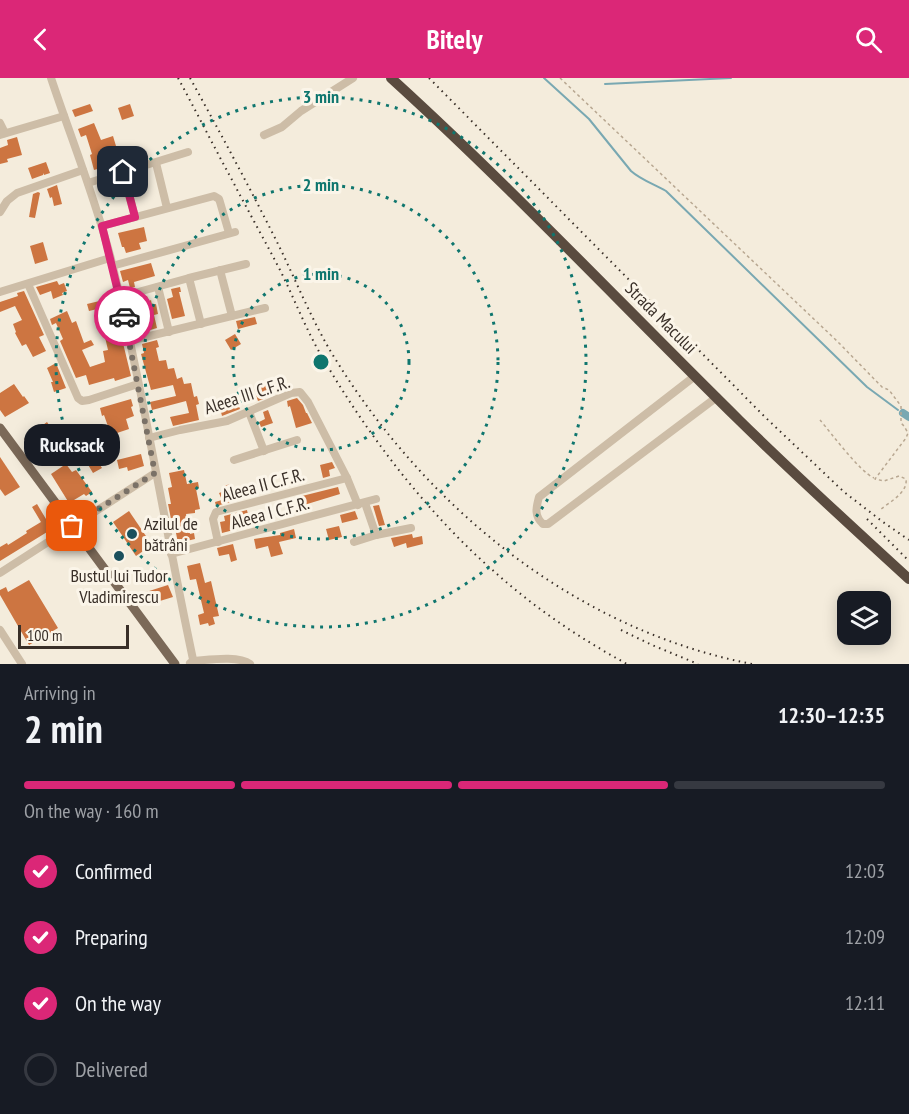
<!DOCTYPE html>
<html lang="en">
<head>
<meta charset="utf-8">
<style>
  :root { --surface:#171b24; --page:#242831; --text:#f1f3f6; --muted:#9ea1a6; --line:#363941; --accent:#db2777 }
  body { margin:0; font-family:"PT Sans Narrow",sans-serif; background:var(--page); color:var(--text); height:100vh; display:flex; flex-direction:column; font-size:22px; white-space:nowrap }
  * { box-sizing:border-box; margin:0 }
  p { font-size:20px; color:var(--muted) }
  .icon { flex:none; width:33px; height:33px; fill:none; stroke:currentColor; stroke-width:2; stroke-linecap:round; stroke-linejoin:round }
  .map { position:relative; height:586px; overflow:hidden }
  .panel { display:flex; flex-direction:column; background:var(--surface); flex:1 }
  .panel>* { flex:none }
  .controls { position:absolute; left:837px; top:513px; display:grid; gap:12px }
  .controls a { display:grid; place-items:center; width:54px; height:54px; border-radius:12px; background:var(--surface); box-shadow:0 3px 15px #0003; font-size:30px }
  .scale { position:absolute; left:18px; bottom:15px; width:111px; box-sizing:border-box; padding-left:6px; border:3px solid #392f28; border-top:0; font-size:16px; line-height:21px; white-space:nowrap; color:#392f28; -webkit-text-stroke:4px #fbf5e9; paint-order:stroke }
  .pin { position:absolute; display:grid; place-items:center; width:51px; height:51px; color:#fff; margin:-26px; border-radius:12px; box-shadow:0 3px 9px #0006 }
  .courier { position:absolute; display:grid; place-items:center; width:60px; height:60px; margin:-30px; border:4px solid #db2777; border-radius:50%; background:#fff; color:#222; box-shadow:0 2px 8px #0007 }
  .bubble { position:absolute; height:42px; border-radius:18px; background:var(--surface); box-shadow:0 3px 15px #0003; font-size:20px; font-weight:700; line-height:42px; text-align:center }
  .overview em { font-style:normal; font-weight:700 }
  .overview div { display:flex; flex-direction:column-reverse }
  .overview { display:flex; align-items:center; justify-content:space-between; height:102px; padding:0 24px }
  h1 { font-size:39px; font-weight:700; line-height:45px }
  .bar { display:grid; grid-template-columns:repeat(4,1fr); gap:9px 6px; align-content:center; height:72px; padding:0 24px }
  .bar i { height:8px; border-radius:4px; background:var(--line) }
  .bar .active { background:var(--accent) }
  .bar p { grid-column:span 4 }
  ol { padding:0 24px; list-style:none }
  li { display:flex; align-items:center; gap:18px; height:66px }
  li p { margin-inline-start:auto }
  li .icon { padding:6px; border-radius:50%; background:var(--accent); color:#fff; stroke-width:4 }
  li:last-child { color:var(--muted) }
  li i { width:33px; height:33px; border:3px solid var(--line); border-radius:50% }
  header { display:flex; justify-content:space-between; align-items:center; height:78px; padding:0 24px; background:var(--accent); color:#fff; font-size:27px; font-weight:700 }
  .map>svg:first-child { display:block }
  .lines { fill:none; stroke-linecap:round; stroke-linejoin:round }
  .stream { stroke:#79a8b2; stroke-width:2 }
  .canal { stroke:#79a8b2; stroke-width:8 }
  .building { fill:#cd7541 }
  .path { stroke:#b8a791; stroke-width:1.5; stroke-dasharray:3 3; stroke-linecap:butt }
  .minor { stroke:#cdbda7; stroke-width:8 }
  .major { stroke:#7b6958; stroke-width:9 }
  .highway { stroke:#5a4b3f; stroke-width:10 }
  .rail { stroke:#392f28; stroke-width:2; stroke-dasharray:1.5 4.5; stroke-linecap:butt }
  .done { stroke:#7a7167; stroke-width:6; stroke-dasharray:0 10.8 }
  .route { stroke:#db2777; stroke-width:8 }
  .ring { fill:none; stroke:#0f766e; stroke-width:3; stroke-dasharray:3 6 }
  .poi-dot { fill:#1b505d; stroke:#fbf5e9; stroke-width:2 }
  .labels { text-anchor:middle; stroke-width:6; stroke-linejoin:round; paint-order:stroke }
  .street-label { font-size:18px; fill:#392f28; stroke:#fbf5e9 }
  .poi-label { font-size:18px; fill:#392f28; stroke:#fbf5e9; text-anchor:start }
  .centre { fill:#0f766e; stroke:#fbf5e9; stroke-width:3 }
  .ring-label { font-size:18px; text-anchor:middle; font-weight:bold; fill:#0f766e; stroke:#fbf5e9; stroke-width:6; stroke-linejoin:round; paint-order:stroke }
</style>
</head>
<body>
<header><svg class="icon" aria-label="back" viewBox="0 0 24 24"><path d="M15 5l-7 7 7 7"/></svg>Bitely<svg class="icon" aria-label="search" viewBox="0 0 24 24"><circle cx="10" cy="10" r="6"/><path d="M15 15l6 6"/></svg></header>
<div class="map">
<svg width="909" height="586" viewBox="0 0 909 586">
  <rect width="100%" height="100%" fill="#f4ecdc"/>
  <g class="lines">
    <!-- stream -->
    <g class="stream">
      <path d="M 544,0 L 589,41 L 631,93 C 641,102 654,106 666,113 L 867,309 L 898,332"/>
      <polyline points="605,6 731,0"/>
    </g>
    <!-- canal -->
    <polyline class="canal" points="903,335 909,339"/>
  </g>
  <!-- building -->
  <g class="building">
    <polygon points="90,26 93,33 75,39 72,32"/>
    <polygon points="130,26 134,38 122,42 118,30"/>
    <polygon points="94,45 101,62 113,58 116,68 99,73 104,89 94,92 90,77 92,76 86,57 81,59 78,51"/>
    <polygon points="17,59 22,77 7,81 8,84 0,86 0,70 8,67 7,62"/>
    <polygon points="46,84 50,95 44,97 44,95 43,97 32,101 28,90"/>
    <polygon points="57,107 62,126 54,128 52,119 50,120 47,111"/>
    <polygon points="38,114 40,115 35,140 29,139 33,116"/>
    <polygon points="144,149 147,163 139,165 141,171 126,175 124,169 122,169 118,155"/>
    <polygon points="43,164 48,182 35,186 30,168"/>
    <polygon points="151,185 155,198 134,204 135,209 130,210 128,202 123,204 120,193"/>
    <polygon points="57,203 59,207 64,205 67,213 62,215 63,217 53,221 51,213 40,217 36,209"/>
    <polygon points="180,209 181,214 179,214 185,238 172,241 167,221 173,219 171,211"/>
    <polygon points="24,213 44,257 39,259 46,273 33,279 26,266 22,268 15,255 16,254 13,246 22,242 15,228 0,234 0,224 18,218 17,215"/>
    <polygon points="147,218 149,223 151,222 152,227 156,226 158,236 154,237 157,250 147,253 146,250 141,251 140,245 142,245 139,232 136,233 135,227 139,226 137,220"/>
    <polygon points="112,220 114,227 89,233 87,226"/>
    <polygon points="67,233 72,245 76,243 84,265 91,262 94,267 82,272 90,289 105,284 103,273 108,272 104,255 119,252 121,261 122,261 131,298 115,303 114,300 89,307 86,297 76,300 60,263 63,261 56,245 52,247 50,241"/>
    <polygon points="255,239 257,246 238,251 236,243"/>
    <polygon points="235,256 241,266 231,272 225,262"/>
    <polygon points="157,262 159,269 156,270 159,283 166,282 168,291 174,290 177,301 182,299 184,306 191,305 194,319 197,318 199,326 196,327 199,342 173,348 170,339 189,335 186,323 152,332 150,324 176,318 173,307 151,312 141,276 144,275 142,266"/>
    <polygon points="56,285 66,310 54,314 51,304 53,304 47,290"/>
    <polygon points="276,301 279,310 264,315 266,320 258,323 254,311"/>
    <polygon points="14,306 23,319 24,318 29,325 5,339 0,332 0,315"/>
    <polygon points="235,318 240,331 222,338 219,326 229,323 229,320"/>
    <polygon points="297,320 303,327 306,335 307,335 312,345 296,350 290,328 288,329 287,323"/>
    <polygon points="131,321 133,328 131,329 134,338 126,341 129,351 111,357 104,337 102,338 100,330"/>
    <polygon points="268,332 273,345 261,349 259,344 265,341 263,334"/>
    <polygon points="47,344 53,353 63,346 69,354 64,357 62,354 52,362 47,355 36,362 43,372 51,367 57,375 42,385 24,361"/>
    <polygon points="73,368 78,375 62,386 57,379"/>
    <polygon points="112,369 115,383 100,387 102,390 93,395 87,385 101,378 100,372"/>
    <polygon points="141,376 144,388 128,393 127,389 119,391 117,382"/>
    <polygon points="0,379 20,409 5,418 0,411"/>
    <polygon points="332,384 335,390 329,392 330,398 323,400 320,387"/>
    <polygon points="66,386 72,394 76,392 92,414 86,418 84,416 69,425 51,396"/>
    <polygon points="184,392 187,406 198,404 199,410 196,411 200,431 195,432 195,435 186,436 190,456 194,455 195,461 178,465 173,440 171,441 168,426 171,426 168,410 172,409 169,395"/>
    <polygon points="230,406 232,412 240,409 242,417 234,419 235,423 216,428 215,424 222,422 219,415 225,413 224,408"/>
    <polygon points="338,409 340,416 304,427 302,418"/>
    <polygon points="37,426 52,451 0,483 0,469 7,465 8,467 27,455 26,453 41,444 32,429"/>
    <polygon points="379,427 385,447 379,448 373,428"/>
    <polygon points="247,432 250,446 248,447 249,448 222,455 220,444 225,443 224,438"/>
    <polygon points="129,433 152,467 136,478 113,444"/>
    <polygon points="355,433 358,441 342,445 340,437"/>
    <polygon points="339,448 342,459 329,462 326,451"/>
    <polygon points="294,451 296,460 279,464 283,476 271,479 268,468 256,471 254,461 280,457 280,455"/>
    <polygon points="412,456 413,460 422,458 423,466 407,470 406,465 394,469 391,460"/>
    <polygon points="233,466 237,482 231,484 229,476 219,478 217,470"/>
    <polygon points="200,485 205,505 211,503 219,538 213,539 215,546 209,548 208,545 200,547 198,537 204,535 196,501 190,502 187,488"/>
    <polygon points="29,502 58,550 29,567 0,517 0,512 6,509 8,514"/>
    <polygon points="168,507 173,519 150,526 146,514"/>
  </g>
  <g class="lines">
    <!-- path -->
    <g class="path">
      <path d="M 560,0 L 837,263 L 882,309 L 889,312 L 901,328 L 901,345 L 904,348 L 908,355 L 906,360 L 875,401 L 884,403 L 899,398 L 906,401 C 908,415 889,424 880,432"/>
      <path d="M 820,342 C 832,356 860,394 874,400"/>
    </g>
    <!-- minor -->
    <g class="minor">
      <path d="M 51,0 C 71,60 95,119 111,181 C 144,315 165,451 194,586"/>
      <polyline points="0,45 5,55"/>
      <polyline points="0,57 64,38"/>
      <polyline points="264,57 282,49 301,33 353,0"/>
      <polyline points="156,85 167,130"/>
      <polyline points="123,94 135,139"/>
      <polyline points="88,105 188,74"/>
      <polyline points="0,134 7,123 17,115 83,92"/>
      <polyline points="102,148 214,118 219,121 220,124 229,155"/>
      <polyline points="112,188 235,154"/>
      <polyline points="220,192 232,238"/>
      <polyline points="189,200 201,246"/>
      <polyline points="28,206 78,320 82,323 89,322 138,306"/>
      <polyline points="158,209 169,254"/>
      <polyline points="0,214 110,180"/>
      <polyline points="120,219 189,200 246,186"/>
      <polyline points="129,263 265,230"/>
      <path d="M 695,298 L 539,419 C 536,430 534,438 543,446 L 548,446 L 717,319"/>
      <polyline points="249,334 264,373"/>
      <polyline points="149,360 180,352 227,343 291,315 300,314 308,324 347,400 358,427"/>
      <polyline points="234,382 297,362"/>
      <polyline points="365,425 376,457"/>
      <polyline points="218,464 213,441 216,434 347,400"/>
      <polyline points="354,464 376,457 411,450"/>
      <polyline points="171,476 376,421"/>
      <polyline points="0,495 155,395"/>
      <polyline points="0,552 22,586"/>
      <path d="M 190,585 L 193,583 C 208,582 238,577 250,586"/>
    </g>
    <!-- major -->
    <polyline class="major" points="0,350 175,586"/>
    <!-- highway -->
    <path class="highway" d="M 391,0 C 512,110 624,229 740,343 C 795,397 852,449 909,501"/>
    <!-- rail -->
    <g class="rail">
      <path d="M 178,0 C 196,33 213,67 231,100 C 247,131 264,161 280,192 C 293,218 303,244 317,270 C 363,351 426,435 497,496 C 536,531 581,561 627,586"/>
      <path d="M 190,0 C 221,56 251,112 279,168 C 296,203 311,240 331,274 C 424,428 573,551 752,586"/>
      <polyline points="429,0 765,339 844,414 883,444 909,462"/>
      <polyline points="867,441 909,483"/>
      <polyline points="621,552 652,567 698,586"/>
    </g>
  </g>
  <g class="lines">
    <!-- done -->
    <polyline class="done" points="72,448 155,395 124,238"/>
    <!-- route -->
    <polyline class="route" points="123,94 135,139 102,148 124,238"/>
  </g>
  <!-- distance rings -->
  <g class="ring">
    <circle cx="321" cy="284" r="88"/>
    <circle cx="321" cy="284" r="177"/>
    <circle cx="321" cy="284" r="265"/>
  </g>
  <!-- markers -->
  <g class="poi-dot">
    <circle cx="132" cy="456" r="6"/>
    <circle cx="119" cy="478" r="6"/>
  </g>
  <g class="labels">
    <!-- street labels -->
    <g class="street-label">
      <text transform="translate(661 240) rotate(45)" y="6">Strada Macului</text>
      <text transform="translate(247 317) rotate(-18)" y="6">Aleea III C.F.R.</text>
      <text transform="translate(263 407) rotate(-15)" y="6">Aleea II C.F.R.</text>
      <text transform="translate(270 435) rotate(-15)" y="6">Aleea I C.F.R.</text>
    </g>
    <!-- poi labels -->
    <g class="poi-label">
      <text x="144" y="452">Azilul de<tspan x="144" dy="21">bătrâni</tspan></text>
      <text x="119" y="504" text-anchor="middle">Bustul lui Tudor<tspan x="119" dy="21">Vladimirescu</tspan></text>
    </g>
  </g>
  <circle cx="321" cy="284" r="9" class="centre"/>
  <g class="ring-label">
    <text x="321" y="25">3 min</text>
    <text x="321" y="113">2 min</text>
    <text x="321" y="202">1 min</text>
  </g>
</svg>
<div class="controls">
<a><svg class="icon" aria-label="layers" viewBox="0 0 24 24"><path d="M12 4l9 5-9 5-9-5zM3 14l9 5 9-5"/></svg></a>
</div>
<div class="scale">100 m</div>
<div class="pin" style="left:72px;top:448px;background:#ea580c"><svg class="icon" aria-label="bag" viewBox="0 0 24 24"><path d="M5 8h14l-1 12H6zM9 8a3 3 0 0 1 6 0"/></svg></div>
<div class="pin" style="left:123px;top:94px;background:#1f2937"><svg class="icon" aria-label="home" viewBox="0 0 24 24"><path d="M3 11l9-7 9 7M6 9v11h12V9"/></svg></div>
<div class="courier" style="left:124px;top:238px"><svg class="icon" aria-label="car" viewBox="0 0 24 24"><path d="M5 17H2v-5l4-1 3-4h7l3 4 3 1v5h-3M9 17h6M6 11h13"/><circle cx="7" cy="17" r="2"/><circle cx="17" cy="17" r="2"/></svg></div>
<div class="bubble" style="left:24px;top:346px;width:96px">Rucksack</div>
</div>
<section class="panel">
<div class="overview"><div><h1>2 min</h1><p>Arriving in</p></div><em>12:30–12:35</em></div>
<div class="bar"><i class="active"></i><i class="active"></i><i class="active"></i><i></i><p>On the way · 160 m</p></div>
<ol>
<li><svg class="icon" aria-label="check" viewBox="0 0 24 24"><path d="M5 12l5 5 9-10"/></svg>Confirmed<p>12:03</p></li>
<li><svg class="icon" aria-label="check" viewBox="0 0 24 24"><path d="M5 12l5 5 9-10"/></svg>Preparing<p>12:09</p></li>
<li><svg class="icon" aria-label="check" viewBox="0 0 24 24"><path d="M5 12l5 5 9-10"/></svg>On the way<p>12:11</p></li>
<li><i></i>Delivered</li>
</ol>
</section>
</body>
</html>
